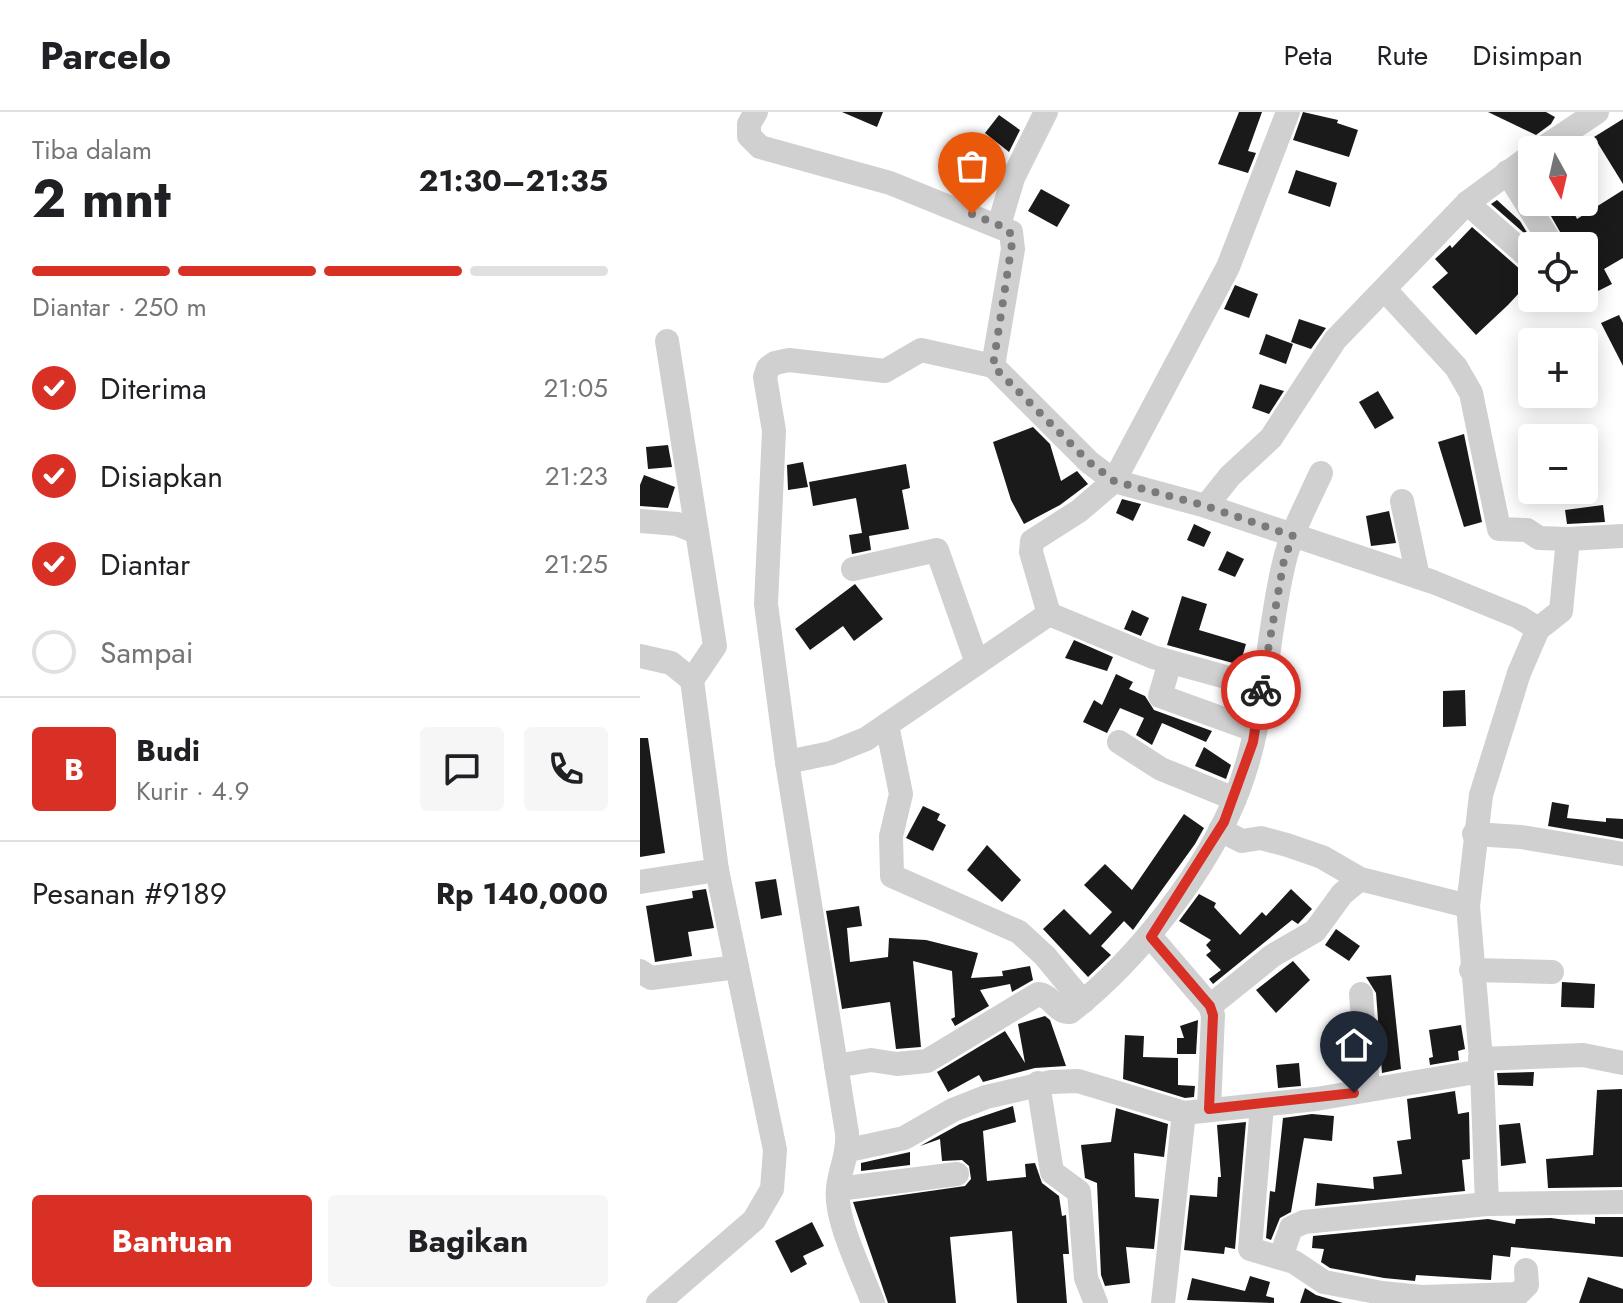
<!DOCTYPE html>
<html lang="id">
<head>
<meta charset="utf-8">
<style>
  :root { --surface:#fff; --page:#f6f6f6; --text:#202124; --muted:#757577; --line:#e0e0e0; --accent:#d93025 }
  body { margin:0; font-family:Jost,sans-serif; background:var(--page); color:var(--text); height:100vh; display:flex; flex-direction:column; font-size:30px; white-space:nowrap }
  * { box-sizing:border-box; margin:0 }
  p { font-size:26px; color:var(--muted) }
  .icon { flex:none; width:44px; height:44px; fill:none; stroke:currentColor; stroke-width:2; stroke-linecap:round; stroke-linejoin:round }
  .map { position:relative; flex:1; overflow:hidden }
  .panel { display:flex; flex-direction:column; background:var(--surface); width:640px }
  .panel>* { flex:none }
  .needle { width:52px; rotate:172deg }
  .controls { position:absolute; left:878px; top:24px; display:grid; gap:16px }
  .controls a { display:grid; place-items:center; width:80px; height:80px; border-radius:8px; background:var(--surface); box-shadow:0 4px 20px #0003; font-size:40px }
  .pin { position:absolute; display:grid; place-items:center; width:68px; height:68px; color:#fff; margin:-82px -34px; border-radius:50% 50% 50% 0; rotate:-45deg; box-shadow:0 0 8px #0007 }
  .pin .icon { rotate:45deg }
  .courier { position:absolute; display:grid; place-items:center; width:80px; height:80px; margin:-40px; border:6px solid #d93025; border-radius:50%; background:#fff; color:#222; box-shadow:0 2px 10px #0007 }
  .overview em { font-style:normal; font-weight:700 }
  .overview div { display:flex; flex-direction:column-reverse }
  .overview { display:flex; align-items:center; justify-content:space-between; height:136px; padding:0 32px }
  h1 { font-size:52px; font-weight:700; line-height:60px }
  .bar { display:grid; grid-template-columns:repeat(4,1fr); gap:12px 8px; align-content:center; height:96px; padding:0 32px }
  .bar i { height:10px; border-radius:6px; background:var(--line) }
  .bar .selected { background:var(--accent) }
  .bar p { grid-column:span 4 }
  .line { display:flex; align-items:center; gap:20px; padding:0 32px; border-top:2px solid var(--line) }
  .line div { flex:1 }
  .round { display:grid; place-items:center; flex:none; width:84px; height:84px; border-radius:8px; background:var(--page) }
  ol { padding:0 32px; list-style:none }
  li { display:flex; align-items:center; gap:24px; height:88px }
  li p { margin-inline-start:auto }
  li .icon { padding:8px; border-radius:50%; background:var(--accent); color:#fff; stroke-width:4 }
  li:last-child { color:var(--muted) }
  li i { width:44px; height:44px; border:4px solid var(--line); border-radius:50% }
  .action { display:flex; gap:16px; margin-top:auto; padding:16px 32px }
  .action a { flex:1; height:92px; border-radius:8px; background:var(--accent); color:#fff; font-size:32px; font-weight:700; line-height:92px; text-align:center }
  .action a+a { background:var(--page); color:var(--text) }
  header { display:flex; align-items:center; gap:48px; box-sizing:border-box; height:112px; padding:0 40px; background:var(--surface); border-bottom:2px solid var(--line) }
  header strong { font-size:38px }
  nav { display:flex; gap:44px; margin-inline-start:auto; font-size:28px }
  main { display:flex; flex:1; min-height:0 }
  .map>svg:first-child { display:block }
  .building { fill:#1a1a1a }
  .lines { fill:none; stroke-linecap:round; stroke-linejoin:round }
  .minor { stroke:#d0d0d0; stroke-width:24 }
  .done { stroke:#7a7a7a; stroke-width:8; stroke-dasharray:0 14.4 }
  .route { stroke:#d93025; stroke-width:10 }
</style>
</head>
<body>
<header>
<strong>Parcelo</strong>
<nav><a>Peta</a><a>Rute</a><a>Disimpan</a></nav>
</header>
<main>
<section class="panel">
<div class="overview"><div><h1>2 mnt</h1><p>Tiba dalam</p></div><em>21:30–21:35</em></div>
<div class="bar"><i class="selected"></i><i class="selected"></i><i class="selected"></i><i></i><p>Diantar · 250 m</p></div>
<ol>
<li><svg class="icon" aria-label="check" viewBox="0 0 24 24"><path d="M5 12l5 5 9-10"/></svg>Diterima<p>21:05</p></li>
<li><svg class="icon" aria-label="check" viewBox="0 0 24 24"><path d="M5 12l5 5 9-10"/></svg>Disiapkan<p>21:23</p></li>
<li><svg class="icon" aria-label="check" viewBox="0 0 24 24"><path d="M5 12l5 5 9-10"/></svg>Diantar<p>21:25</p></li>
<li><i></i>Sampai</li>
</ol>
<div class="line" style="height:144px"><b class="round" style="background:var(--accent);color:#fff">B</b><div><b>Budi</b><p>Kurir · 4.9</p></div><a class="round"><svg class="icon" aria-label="chat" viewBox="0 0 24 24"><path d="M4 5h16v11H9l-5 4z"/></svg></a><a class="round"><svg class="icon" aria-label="phone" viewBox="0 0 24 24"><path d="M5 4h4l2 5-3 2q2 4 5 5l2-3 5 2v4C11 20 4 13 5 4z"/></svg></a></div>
<div class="line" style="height:104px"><div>Pesanan #9189</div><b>Rp 140,000</b></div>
<div class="action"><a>Bantuan</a><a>Bagikan</a></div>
</section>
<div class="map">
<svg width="983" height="1191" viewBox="0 0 983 1191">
  <rect width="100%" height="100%" fill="#fff"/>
  <!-- building -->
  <g class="building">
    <polygon points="202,0 243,0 237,15"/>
    <polygon points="599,0 622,0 608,39 616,41 608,61 578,52"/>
    <polygon points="663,0 698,8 697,11 718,18 709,45 653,28"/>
    <polygon points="848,0 906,0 915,5 911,12 896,23"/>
    <polygon points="359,3 380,18 369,40 345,21"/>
    <polygon points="983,7 983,72 954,25"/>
    <polygon points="656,58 697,71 690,95 648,81"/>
    <polygon points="401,77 430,93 417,115 388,99"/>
    <polygon points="983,78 983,146 964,157 972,172 948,184 944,175 944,134 928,134 903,90 929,90 937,107"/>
    <polygon points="857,88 880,109 891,127 851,92"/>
    <polygon points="832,115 882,159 892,163 892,167 868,193 836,223 792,175 808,161 795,147 810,133 812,136"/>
    <polygon points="595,173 618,182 609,206 584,197"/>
    <polygon points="979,203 983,211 983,254 961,211"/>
    <polygon points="659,207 686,216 671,237 651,230"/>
    <polygon points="626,222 653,232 646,252 619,242"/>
    <polygon points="620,272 644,279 629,302 612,296"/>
    <polygon points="738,279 754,306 735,317 719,290"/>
    <polygon points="393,315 410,332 421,369 437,359 448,372 420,393 384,412 371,388 353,330"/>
    <polygon points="824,322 842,410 824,415 798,330"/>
    <polygon points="28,333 32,355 8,357 6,335"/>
    <polygon points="163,350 168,375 148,378 147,353"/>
    <polygon points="266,352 270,376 262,378 269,417 229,424 231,438 212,442 209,423 222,421 216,386 173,394 169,370"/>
    <polygon points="4,363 35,375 28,396 0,394 0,373"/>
    <polygon points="482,387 501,392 493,409 476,401"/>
    <polygon points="963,393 965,410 927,412 925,398"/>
    <polygon points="749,399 756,431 731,434 726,404"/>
    <polygon points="554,412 571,420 564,435 547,428"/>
    <polygon points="587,439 604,447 595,465 578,458"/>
    <polygon points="215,472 243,507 214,529 203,514 170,538 155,517"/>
    <polygon points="542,484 567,492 559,518 606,532 600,553 527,533"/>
    <polygon points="492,498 509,506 501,524 484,517"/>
    <polygon points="434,528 473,545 467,559 425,546"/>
    <polygon points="476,562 493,570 489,577 505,584 514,598 572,619 566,630 522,611 512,633 496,623 504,606 480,596 467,621 443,610 454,588 462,593"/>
    <polygon points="825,578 826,614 803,615 803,579"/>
    <polygon points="0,626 8,626 25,741 0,745"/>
    <polygon points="564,635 591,653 586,667 555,654"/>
    <polygon points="912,690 929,693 927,706 966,710 966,706 983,707 983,727 908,714"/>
    <polygon points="283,694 300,702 297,708 306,713 293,739 266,726"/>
    <polygon points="544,702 564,716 555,732 493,818 484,809 461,834 471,843 448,865 403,817 424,797 450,823 472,800 444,773 465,752 492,778"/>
    <polygon points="347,733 381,768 362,790 327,758"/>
    <polygon points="136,767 142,803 121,807 115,770"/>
    <polygon points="66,777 74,816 48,820 52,844 15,850 6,794 53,786 52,779"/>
    <polygon points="651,777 672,797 658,812 652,808 573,872 569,867 581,858 566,843 571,839 566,833 571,828 539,809 559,782 576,791 574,795 600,823 622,800 626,804"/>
    <polygon points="219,794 222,814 207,816 210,850 248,845 249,826 286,828 338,841 331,866 363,864 362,859 390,854 393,868 372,880 370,872 340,878 349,894 315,914 311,907 315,905 312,859 273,849 281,935 256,937 250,890 202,897 186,799"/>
    <polygon points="696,817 720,834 709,849 685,833"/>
    <polygon points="653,849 670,868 636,901 616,878"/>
    <polygon points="751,863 761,957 742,961 736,881 726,865"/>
    <polygon points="922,870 955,872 954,896 921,895"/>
    <polygon points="405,904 410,908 426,954 395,956 343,970 339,963 308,980 297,960 365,919 385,951 378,912"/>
    <polygon points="558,908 556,942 537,942 537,926 544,926 540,914"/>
    <polygon points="821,913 825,937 818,939 819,948 790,953 789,946 793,945 789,918"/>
    <polygon points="485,923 504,924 503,945 538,946 538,973 555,974 554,985 545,986 483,967"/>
    <polygon points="659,951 661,974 638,976 636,953"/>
    <polygon points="894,960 893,974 858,973 857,961"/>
    <polygon points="982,977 982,1075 908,1076 906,1047 953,1043 957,978"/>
    <polygon points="815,979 818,1002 829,1000 830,1047 822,1048 825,1079 675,1094 677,1071 734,1077 733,1065 762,1062 757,1029 771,1027 767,987"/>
    <polygon points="373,994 376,1010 343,1019 347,1069 386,1065 385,1052 395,1051 402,1071 419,1084 422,1104 426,1103 429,1142 423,1142 427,1191 377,1191 372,1119 310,1125 316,1191 248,1191 213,1090 325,1074 331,1067 329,1054 322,1048 302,1049 300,1027 280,1034 320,1012"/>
    <polygon points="476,996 528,1012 524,1045 494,1041 495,1085 519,1087 514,1137 486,1135 490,1171 465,1174 461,1163 457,1071 445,1066 441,1033 471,1030"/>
    <polygon points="672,1002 694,1004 692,1029 664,1026 651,1100 640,1106 631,1128 626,1126 630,1079 635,1080 643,1006"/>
    <polygon points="606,1010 595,1137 585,1135 584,1142 544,1138 550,1083 577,1085 578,1065 581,1065 577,1013"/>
    <polygon points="880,1011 886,1051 861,1054 859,1013"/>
    <polygon points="270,1040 270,1053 221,1059 221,1051"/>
    <polygon points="955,1105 983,1105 983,1145 871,1135 870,1145 853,1143 851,1168 776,1163 775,1169 744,1166 690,1156 681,1150 684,1137 672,1136 673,1124 848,1107 875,1112 876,1107 911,1106 955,1112"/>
    <polygon points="172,1110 184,1134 163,1144 167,1152 151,1161 135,1129"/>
    <polygon points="610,1164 630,1170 626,1184 634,1186 634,1191 547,1188 552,1166 605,1179"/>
    <polygon points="948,1165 983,1177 983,1191 939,1191"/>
    <polygon points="665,1176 676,1183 703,1191 660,1191"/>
  </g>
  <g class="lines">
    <!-- minor -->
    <g class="minor">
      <polyline points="116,0 109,12 109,24 120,35 250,71 371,120 373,137 353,254"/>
      <polyline points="900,38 957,0"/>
      <polyline points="867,60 913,134"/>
      <polyline points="827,91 892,148"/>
      <polyline points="359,113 373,66 406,0"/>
      <polyline points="745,178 816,255 831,281 859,417 887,418 899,426 928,427"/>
      <polyline points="27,229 75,534 52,568"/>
      <polyline points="762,389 778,465"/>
      <polyline points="566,394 590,364 631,326 695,228 827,91 892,43"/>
      <polyline points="0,409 37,412 57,420"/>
      <polyline points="213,457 297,438 337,551"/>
      <polyline points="409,502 391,440 392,429 439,399 474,369 588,155 648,0"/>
      <polyline points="898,517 921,499 928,427 983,424"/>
      <polyline points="0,544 31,551 52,568 77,758 0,770"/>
      <polyline points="530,550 520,584 614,618"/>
      <polyline points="247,613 261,682 251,724 252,764 379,820 405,844 443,890"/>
      <polyline points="479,630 521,657 595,687"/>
      <polyline points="147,650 191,641 226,627 409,502 513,545 622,575"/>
      <polyline points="580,718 602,729 621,726 647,733 682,745 720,767 828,794"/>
      <polyline points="834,722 881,725 983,742"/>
      <polyline points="511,825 570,894 573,903 569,997"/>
      <polyline points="831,858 912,860"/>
      <polyline points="0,859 11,866 97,855"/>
      <polyline points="721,882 728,978"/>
      <polyline points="570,894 632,844 675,819 702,782 720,767"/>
      <polyline points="840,947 943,943 983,951"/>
      <path d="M 196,954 L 231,948 L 257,952 L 287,949 L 398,882 C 412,883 416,901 430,900 C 496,849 568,758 598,679 C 626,607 626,526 644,451 C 651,420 668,390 681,361"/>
      <polyline points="398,971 412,1060 439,1080 446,1166 456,1191"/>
      <polyline points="622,993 610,1137 654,1150 684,1170 742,1181 781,1185 878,1182 887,1173 886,1158"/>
      <polyline points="209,1038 264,1026 313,998 346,985 411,970 438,969 544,1001"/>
      <polyline points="198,1077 317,1062"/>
      <polyline points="641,1145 651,1116 664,1110 847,1092 983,1090"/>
      <polyline points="18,1191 114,1108 132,1077 135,1038 77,758"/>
      <path d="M 233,1191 C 222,1161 194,1107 198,1076 C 200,1056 209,1042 207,1021 L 147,650 L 126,492 L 134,319 L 125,265 L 128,256 L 135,251 L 149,248 L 245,259 L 281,238 L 353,254 L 449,350 L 474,369 L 566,394 L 793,470 L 879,505 L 898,517 L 879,561 L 841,683 L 828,794 L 842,959 L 847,1092"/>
      <polyline points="523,1191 544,1001 676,987 842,959"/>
    </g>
  </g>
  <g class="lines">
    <!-- done -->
    <polyline class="done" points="332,102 366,116 373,125 353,254 449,350 474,369 566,394 653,424 644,448 621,578"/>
    <!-- route -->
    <polyline class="route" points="621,578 613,630 584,710 511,825 570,894 573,903 569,997 714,981"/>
  </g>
</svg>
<div class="controls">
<a><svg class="needle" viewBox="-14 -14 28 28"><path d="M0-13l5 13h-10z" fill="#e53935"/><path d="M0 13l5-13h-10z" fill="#757577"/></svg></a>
<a><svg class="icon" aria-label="locate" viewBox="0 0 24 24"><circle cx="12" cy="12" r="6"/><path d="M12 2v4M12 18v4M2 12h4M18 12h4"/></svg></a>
<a>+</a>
<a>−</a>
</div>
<div class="pin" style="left:332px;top:102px;background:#ea580c"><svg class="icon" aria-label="bag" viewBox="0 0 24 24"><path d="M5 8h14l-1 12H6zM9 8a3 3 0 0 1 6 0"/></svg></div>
<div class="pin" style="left:714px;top:981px;background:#1f2937"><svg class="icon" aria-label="home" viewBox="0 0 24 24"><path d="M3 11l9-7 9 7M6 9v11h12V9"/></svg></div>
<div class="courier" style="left:621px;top:578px"><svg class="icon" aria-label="bike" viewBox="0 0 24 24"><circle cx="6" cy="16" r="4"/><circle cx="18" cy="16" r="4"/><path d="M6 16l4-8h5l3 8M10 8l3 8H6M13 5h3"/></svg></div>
</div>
</main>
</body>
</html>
